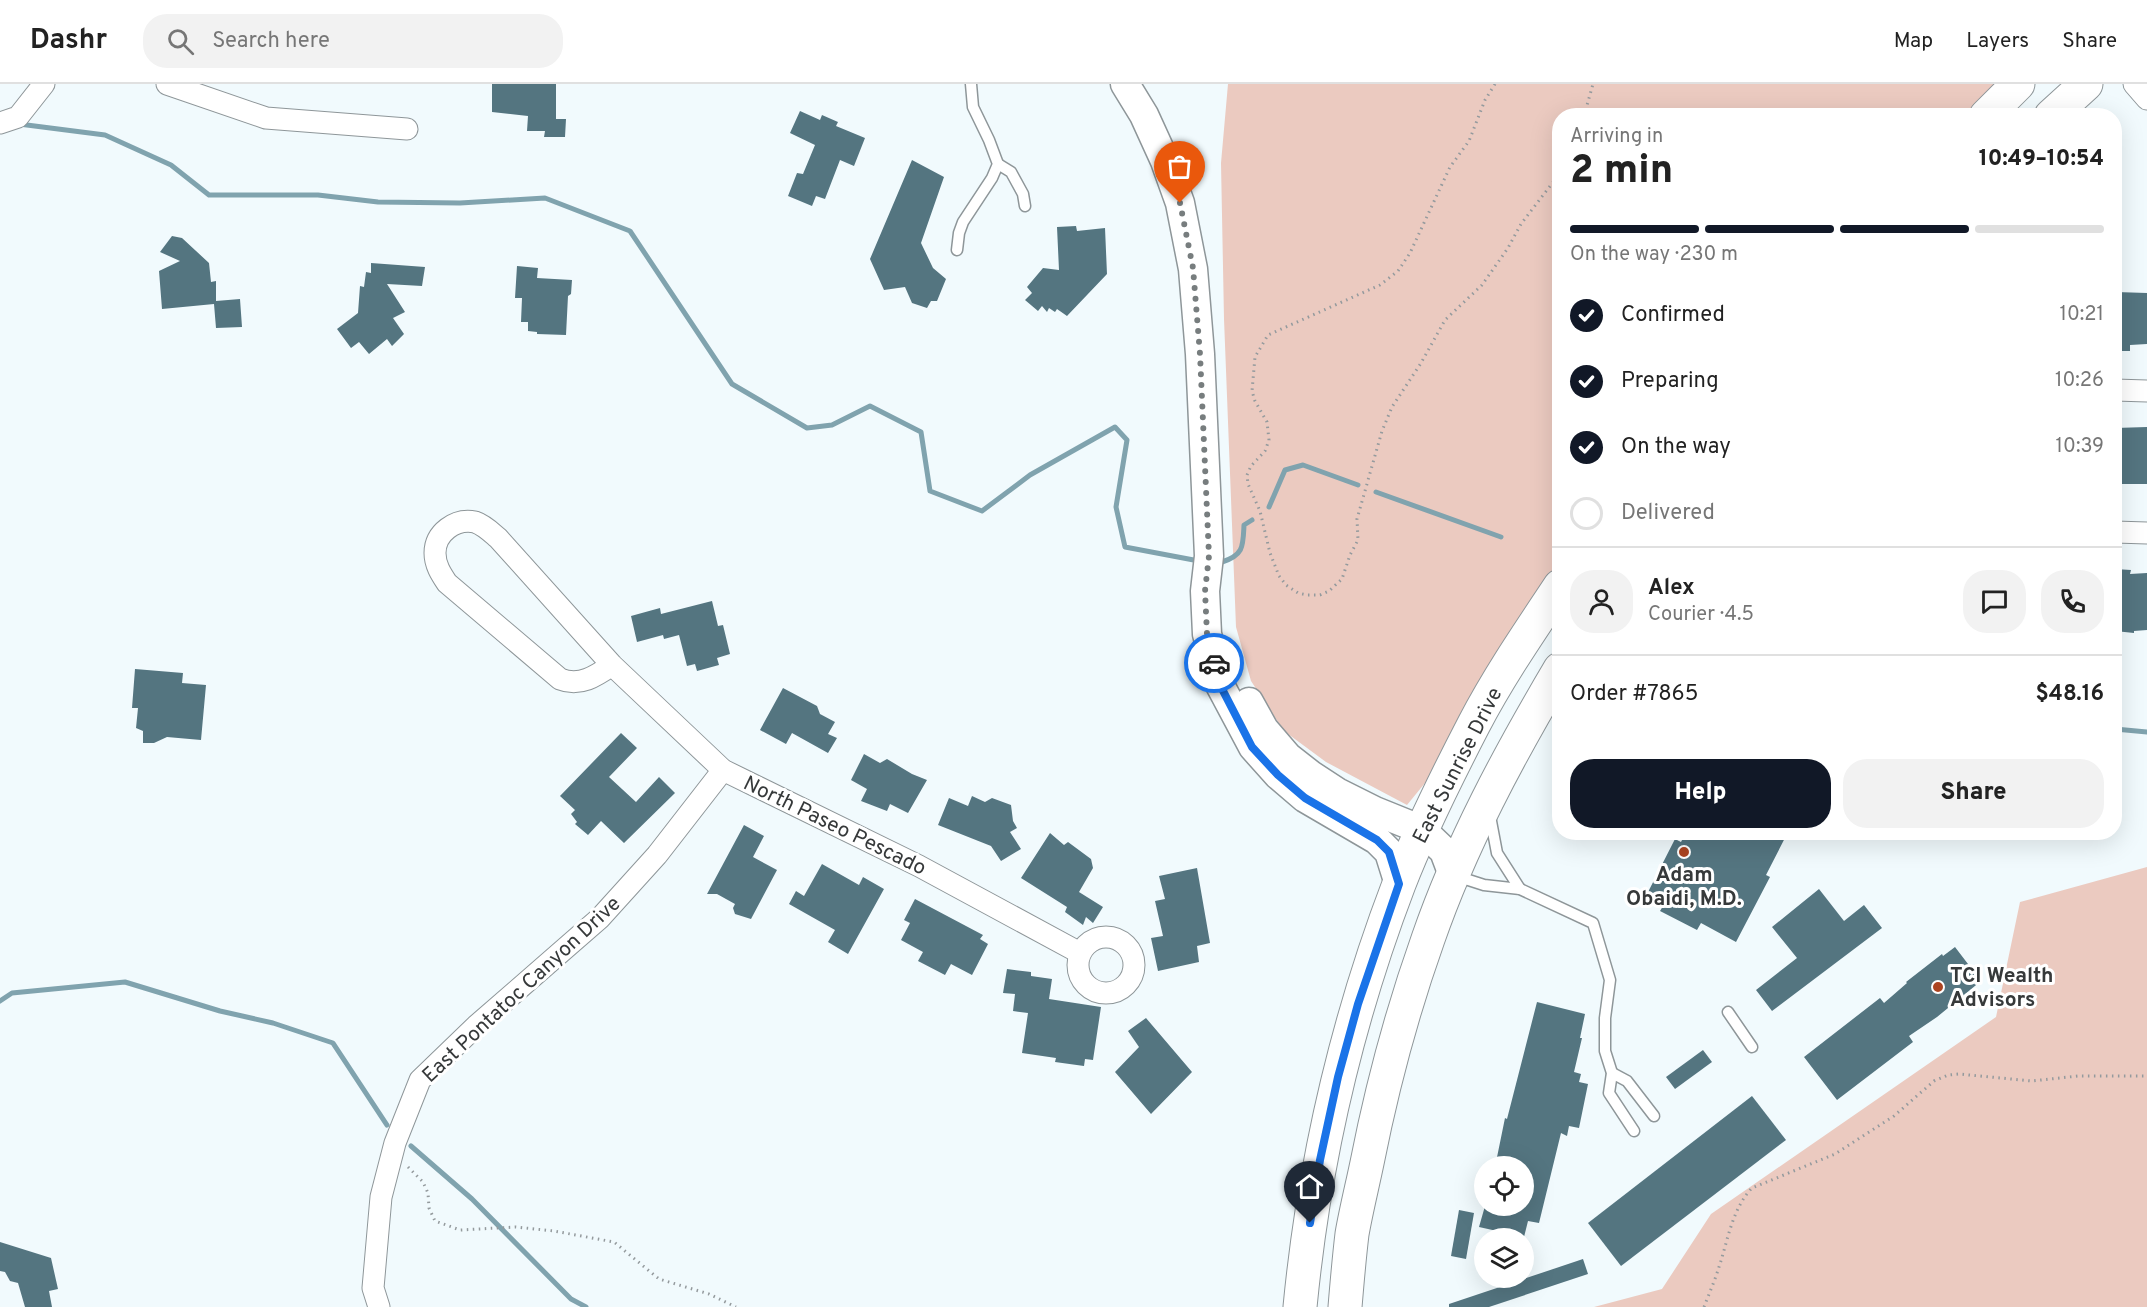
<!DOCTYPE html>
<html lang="en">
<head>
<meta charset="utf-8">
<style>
  :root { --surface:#fff; --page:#f2f2f2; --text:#222; --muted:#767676; --line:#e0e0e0; --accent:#111827 }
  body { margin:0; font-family:Overpass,sans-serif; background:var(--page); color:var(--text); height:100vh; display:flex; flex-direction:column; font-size:22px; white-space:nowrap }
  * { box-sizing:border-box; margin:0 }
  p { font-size:20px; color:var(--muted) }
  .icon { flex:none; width:33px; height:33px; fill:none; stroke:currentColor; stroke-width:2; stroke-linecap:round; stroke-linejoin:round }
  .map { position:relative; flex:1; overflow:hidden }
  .panel { position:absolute; left:1552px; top:24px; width:570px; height:732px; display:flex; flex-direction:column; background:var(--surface); border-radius:24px; box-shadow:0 6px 24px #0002 }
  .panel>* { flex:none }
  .tools { position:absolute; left:1474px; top:1072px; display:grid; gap:12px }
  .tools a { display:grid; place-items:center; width:60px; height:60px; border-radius:50%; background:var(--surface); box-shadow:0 6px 24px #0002; font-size:30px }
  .pin { position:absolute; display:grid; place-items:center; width:51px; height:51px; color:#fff; margin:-62px -26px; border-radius:50% 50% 50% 0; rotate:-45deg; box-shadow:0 0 6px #0007 }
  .pin .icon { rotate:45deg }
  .courier { position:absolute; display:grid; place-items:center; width:60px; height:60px; margin:-30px; border:4px solid #1a73e8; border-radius:50%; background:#fff; color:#222; box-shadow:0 2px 8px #0007 }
  .overview em { font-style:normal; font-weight:800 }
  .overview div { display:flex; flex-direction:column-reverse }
  .overview { display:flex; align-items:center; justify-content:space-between; height:102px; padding:0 18px }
  h1 { font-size:39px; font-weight:800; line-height:45px }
  .bar { display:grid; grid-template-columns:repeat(4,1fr); gap:9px 6px; align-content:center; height:72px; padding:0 18px }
  .bar i { height:8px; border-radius:4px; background:var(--line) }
  .bar .current { background:var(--accent) }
  .bar p { grid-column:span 4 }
  .line { display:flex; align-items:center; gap:15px; padding:0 18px; border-top:2px solid var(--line) }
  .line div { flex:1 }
  .round { display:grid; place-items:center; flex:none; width:63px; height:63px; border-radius:24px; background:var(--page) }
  ol { padding:0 18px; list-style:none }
  li { display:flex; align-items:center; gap:18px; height:66px }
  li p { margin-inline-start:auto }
  li .icon { padding:6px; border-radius:50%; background:var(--accent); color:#fff; stroke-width:4 }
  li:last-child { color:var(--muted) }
  li i { width:33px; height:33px; border:3px solid var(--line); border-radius:50% }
  .button { display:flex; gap:12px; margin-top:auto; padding:12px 18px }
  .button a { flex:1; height:69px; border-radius:24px; background:var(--accent); color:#fff; font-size:24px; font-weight:800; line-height:69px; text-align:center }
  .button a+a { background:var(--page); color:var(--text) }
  header { display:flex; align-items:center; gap:36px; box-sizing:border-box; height:84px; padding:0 30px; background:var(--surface); border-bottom:2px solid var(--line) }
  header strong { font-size:28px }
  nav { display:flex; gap:33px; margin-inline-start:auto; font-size:21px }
  .search { width:420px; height:54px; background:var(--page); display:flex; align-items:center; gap:15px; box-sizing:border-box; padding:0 21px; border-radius:24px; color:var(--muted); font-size:22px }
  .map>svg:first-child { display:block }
  .green { fill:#ebcac0 }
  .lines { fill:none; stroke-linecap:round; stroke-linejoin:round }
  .stream { stroke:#80a3ae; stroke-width:5 }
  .building { fill:#547580 }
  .lane-casing { stroke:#8e9699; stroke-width:13 }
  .street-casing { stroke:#8e9699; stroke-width:23 }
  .secondary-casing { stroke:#8e9699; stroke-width:31 }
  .primary-casing { stroke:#8e9699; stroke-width:35 }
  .path { stroke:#949a9d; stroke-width:3; stroke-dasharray:1.5 4.5; stroke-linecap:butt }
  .lane { stroke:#fff; stroke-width:10 }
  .street { stroke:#fff; stroke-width:21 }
  .secondary { stroke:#fff; stroke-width:28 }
  .primary { stroke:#fff; stroke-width:33 }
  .done { stroke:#777d7e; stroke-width:6; stroke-dasharray:0 10.8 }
  .route { stroke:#1a73e8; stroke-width:8 }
  .poi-dot { fill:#ac4421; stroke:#fff; stroke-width:2 }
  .labels { text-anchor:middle; stroke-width:6; stroke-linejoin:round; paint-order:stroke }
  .street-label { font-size:21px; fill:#36393a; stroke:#fff }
  .poi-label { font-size:21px; font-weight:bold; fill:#36393a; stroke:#fff }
</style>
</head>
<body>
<header>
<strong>Dashr</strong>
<div class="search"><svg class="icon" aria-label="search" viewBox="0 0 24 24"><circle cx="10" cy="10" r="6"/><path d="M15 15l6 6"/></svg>Search here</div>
<nav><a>Map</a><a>Layers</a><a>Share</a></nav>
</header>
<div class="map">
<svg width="2147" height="1223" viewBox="0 0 2147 1223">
  <rect width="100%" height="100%" fill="#f1fafd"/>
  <!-- green -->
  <g class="green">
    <polygon points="1228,0 2018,0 1986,31 1560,32 1560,502 1475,638 1407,721 1326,678 1284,647 1251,597 1236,543 1224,235 1221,79"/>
    <polygon points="2147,783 2147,1223 1594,1223 1662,1205 1711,1130 1996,933 2020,818"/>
  </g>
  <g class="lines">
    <!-- stream -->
    <g class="stream">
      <polyline points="19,40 105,51 171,81 209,111 318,111 378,118 460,119 545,114 630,147 732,300 807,344 832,341 870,322 921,348 930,407 982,427 1030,391 1115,343 1127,356 1116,423 1125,463 1199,477"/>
      <polyline points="1376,408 1501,453"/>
      <polyline points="1269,423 1285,386 1303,381 1358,401"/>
      <path d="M 1222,478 C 1244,471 1243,462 1244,441 L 1252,436"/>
      <polyline points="2115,645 2147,648"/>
      <polyline points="0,917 12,909 125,898 220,927 273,939 333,959 387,1041"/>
      <polyline points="411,1062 472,1115 571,1215 586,1223"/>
    </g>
  </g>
  <!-- building -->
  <g class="building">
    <polygon points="492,0 556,0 556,35 566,35 565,53 544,53 545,47 527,47 528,32 492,28"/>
    <polygon points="800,27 820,36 822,31 838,38 836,42 865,54 854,82 840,76 825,115 816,112 812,122 788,112 797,89 803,90 815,61 790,49"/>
    <polygon points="912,76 944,93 921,159 933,184 946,195 937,217 931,217 927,224 912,219 905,203 884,206 870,175"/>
    <polygon points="1076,142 1077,147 1105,144 1107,190 1067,232 1057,225 1055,228 1049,224 1047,228 1042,222 1038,227 1025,216 1032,209 1027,203 1043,184 1059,186 1057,143"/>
    <polygon points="172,152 182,154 209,179 211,198 216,197 216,217 240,215 242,243 216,244 214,220 162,225 159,187 180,177 160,168"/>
    <polygon points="371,179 425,183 422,202 387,200 405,228 393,234 404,250 392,262 387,255 369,270 359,258 351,264 337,245 358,229 360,202 364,203 366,188 371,189"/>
    <polygon points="517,182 538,184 537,194 572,196 571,210 568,212 566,251 537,250 537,248 528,247 528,238 521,238 522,214 515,214"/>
    <polygon points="2116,208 2147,209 2147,260 2130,261 2130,267 2115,267"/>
    <polygon points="2147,343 2147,400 2115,400 2115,344"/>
    <polygon points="2115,485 2131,486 2130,490 2147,489 2147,546 2134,547 2134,549 2115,547"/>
    <polygon points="712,517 718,542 723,541 730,570 717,574 719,581 697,587 695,580 687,582 679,551 664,555 663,551 637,558 631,532 660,524 661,530"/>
    <polygon points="135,585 183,589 182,599 206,601 201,656 167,653 154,659 143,659 143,647 136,644 138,624 132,624"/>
    <polygon points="783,604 817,622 820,630 835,638 828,650 837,654 828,669 792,649 786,660 760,646"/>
    <polygon points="621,649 637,664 609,693 636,718 659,693 675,709 624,759 601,737 588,751 575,740 577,738 571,730 575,726 560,712"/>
    <polygon points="864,670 880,679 887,675 912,690 927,696 908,729 890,720 887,727 861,717 867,705 851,696"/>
    <polygon points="972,712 985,718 992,714 1011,721 1013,737 1017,744 1010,748 1021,765 1001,777 991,762 938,741 949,714 968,722"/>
    <polygon points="744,741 764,752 753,773 777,786 751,835 735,830 733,824 735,820 717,810 707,810"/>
    <polygon points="1686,748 1788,748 1766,791 1770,793 1736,858 1701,839 1697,846 1660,827 1663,822 1646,812 1675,755 1681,758"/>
    <polygon points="1050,749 1064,761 1068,758 1091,775 1093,784 1079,808 1103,823 1093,839 1086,833 1083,841 1065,828 1067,823 1021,794"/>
    <polygon points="822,780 859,801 863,793 884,805 848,870 828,858 835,846 789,820 796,807 804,812"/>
    <polygon points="1197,784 1210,859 1197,862 1199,878 1158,887 1151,854 1163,852 1155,817 1165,815 1159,792"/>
    <polygon points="1819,805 1844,837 1864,821 1882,844 1772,927 1756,906 1797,874 1772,843"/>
    <polygon points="915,815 983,851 980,855 988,860 972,891 951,880 945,891 918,877 923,868 901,856 910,839 904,836"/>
    <polygon points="1955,863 1981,897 1937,933 1909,952 1913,958 1837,1016 1804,973 1880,914 1884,919 1907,899 1906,898 1942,870 1943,872"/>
    <polygon points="1007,885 1031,888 1031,892 1052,895 1049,915 1101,923 1093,976 1085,975 1084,982 1055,978 1056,974 1022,969 1028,929 1013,927 1015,910 1003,909"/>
    <polygon points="1537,918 1585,930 1580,954 1582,954 1574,988 1581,990 1579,998 1588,1000 1579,1044 1569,1042 1567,1052 1561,1049 1539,1139 1528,1137 1524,1153 1479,1143 1485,1122 1524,1122 1524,1083 1495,1083 1505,1034 1507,1035"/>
    <polygon points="1146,934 1192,988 1151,1030 1115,988 1139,963 1128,947"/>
    <polygon points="1703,966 1712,978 1675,1005 1666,993"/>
    <polygon points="1752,1012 1786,1056 1621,1182 1588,1139"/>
    <polygon points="1459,1126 1474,1129 1466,1175 1451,1172"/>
    <polygon points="0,1158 51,1174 58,1205 49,1207 52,1223 25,1223 18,1199 10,1197 5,1188 0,1187"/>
    <polygon points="1583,1175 1588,1190 1489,1223 1449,1223 1449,1220"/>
  </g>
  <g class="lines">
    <!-- lane casing -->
    <g class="lane-casing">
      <g id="lane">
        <polyline points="998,80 1011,88 1023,110 1025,122"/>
        <polyline points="957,166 959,149 963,138 992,94 998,80 989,56 973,23 971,0"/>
        <polyline points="1490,732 1497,769 1520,805"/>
        <polyline points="1456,792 1484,801 1520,805 1593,839 1610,896 1605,934 1605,967 1612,989 1609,1009 1634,1047"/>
        <polyline points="1728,928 1752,963"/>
        <polyline points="1612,989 1627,997 1654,1032"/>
      </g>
    </g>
    <!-- street casing -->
    <g class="street-casing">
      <g id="street">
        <polyline points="167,0 266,34 407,45"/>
        <polyline points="2134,0 2147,15"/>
        <polyline points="0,39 18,33 44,0"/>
        <polyline points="2115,306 2147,307"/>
        <polyline points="2115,448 2147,449"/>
        <path d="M 612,581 C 596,592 580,603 560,595 L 447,499 C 441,490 435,481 435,469 C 435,449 455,434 475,438 C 484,441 491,448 498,454 L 612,581 L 723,686 L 919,782 L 1080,869"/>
        <circle cx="1106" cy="881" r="28"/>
        <polyline points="379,1223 373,1204 381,1113 395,1059 420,996 476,942 600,834 657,771 723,686"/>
      </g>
    </g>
    <!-- secondary casing -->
    <g class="secondary-casing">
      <g id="secondary">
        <polyline points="1125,0 1144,31 1165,77 1180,119 1193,185 1200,270 1209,472 1205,507 1207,550 1220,601 1253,663 1278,691 1305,714 1377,756 1389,768 1399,800"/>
        <polyline points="1249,618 1264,645 1288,673 1311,691 1337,708 1375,727 1422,746 1444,767 1453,791"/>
      </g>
    </g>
    <!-- primary casing -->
    <g class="primary-casing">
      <g id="primary">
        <polyline points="1986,32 2018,0"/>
        <polyline points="2051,32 2086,0"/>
        <path d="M 1300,1223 C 1314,1078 1347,936 1399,800 C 1420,746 1447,692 1474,640 C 1499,592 1530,547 1560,502"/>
        <path d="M 1345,1223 C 1347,1199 1349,1175 1352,1150 C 1356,1127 1362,1103 1367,1079 C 1382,1003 1402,928 1428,855 C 1461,760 1509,671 1560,585"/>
      </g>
    </g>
    <!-- path -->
    <g class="path">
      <polyline points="1495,0 1485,16 1469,57 1450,83 1410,169 1398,187 1380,201 1268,251 1255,273 1252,307 1255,317 1267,338 1269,356 1265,367 1251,382 1247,391 1248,400 1260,427 1270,469 1279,492 1286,501 1298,509 1307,511 1320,511 1329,507 1342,495 1350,471 1358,456 1357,435 1382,347 1392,323 1421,279 1445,236 1482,201 1508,164 1521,140 1560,89"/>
      <polyline points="1584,32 1593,0"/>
      <polyline points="408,1083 423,1098 428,1109 429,1124 435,1137 460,1146 516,1143 554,1147 614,1158 659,1195 709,1210 736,1223"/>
      <path d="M 1704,1223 C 1709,1210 1715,1196 1719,1183 C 1728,1156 1732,1125 1752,1104 L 1835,1070 L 1894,1032 L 1934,997 L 1948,991 L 1959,990 L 2032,997 L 2078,992 L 2147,992"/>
    </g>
    <!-- lane -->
    <use href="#lane" class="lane"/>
    <!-- street -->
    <use href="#street" class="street"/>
    <!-- secondary -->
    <use href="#secondary" class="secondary"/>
    <!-- primary -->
    <use href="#primary" class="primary"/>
  </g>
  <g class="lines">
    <!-- done -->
    <polyline class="done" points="1180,119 1193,184 1200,270 1209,472 1205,507 1207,550 1214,579"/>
    <!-- route -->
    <polyline class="route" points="1214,579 1220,601 1252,663 1278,691 1305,714 1377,756 1389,768 1399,800 1358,920 1338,993 1320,1076 1310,1139"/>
  </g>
  <!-- markers -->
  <g class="poi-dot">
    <circle cx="1684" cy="768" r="6"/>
    <circle cx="1938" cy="903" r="6"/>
  </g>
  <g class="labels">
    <!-- street labels -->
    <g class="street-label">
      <text transform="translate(1457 681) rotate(-63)" y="7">East Sunrise Drive</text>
      <text transform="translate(835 741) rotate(26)" y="7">North Paseo Pescado</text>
      <text transform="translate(521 905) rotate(-43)" y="7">East Pontatoc Canyon Drive</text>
    </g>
    <!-- poi labels -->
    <g class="poi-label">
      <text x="1684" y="797">Adam<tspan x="1684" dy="24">Obaidi, M.D.</tspan></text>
      <text x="1950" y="898" text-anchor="start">TCI Wealth<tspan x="1950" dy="24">Advisors</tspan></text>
    </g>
  </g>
</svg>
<div class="tools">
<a><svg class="icon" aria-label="locate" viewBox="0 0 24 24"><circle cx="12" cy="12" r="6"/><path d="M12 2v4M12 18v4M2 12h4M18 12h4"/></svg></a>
<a><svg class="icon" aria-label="layers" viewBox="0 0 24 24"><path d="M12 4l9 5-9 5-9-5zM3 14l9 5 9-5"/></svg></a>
</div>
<div class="pin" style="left:1180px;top:119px;background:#ea580c"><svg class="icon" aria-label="bag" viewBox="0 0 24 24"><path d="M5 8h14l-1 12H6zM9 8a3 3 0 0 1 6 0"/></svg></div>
<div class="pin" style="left:1310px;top:1139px;background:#1f2937"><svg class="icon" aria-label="home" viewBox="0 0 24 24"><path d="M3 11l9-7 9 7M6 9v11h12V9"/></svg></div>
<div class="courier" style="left:1214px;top:579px"><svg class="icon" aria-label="car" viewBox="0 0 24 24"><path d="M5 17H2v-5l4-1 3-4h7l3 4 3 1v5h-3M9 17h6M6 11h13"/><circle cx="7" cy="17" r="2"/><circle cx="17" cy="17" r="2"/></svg></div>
<section class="panel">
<div class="overview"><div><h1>2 min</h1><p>Arriving in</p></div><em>10:49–10:54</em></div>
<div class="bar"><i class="current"></i><i class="current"></i><i class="current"></i><i></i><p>On the way · 230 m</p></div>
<ol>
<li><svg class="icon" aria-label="check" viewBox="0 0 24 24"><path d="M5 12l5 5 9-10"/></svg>Confirmed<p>10:21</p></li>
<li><svg class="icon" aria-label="check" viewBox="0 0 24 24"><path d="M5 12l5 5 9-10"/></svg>Preparing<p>10:26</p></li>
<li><svg class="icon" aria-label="check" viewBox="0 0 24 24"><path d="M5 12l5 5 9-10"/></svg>On the way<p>10:39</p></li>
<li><i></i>Delivered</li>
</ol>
<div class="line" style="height:108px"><a class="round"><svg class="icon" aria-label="person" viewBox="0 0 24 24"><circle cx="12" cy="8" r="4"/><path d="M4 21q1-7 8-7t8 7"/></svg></a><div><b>Alex</b><p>Courier · 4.5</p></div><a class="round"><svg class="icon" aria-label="chat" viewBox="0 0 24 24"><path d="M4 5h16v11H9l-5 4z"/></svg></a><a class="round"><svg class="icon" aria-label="phone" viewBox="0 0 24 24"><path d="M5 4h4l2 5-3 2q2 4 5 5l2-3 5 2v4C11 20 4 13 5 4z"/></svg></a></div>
<div class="line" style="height:78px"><div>Order #7865</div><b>$48.16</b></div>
<div class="button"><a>Help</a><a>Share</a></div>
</section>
</div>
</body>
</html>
